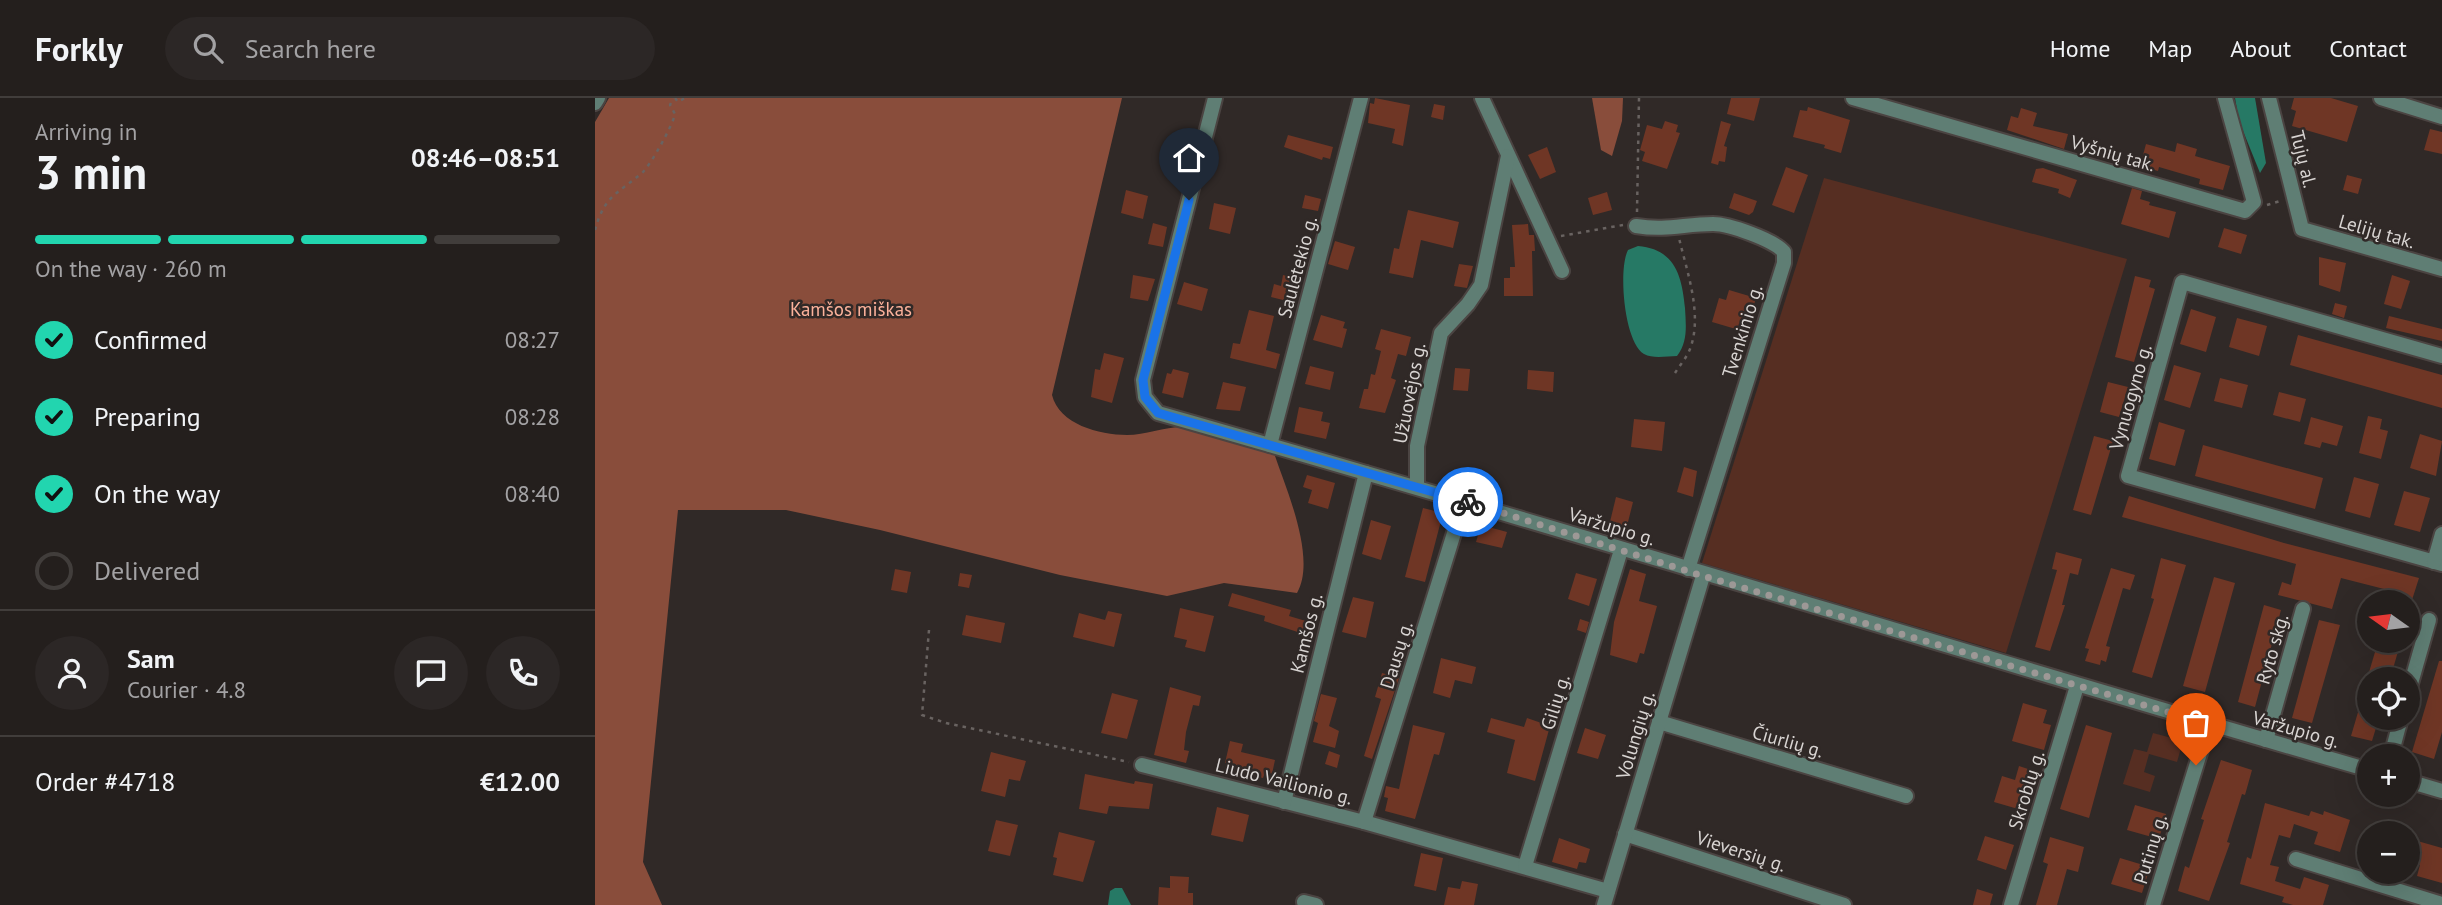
<!DOCTYPE html>
<html lang="en">
<head>
<meta charset="utf-8">
<style>
  :root { --surface:#241f1d; --page:#2c2726; --text:#f1f3f6; --muted:#a3a2a4; --line:#413d3b; --accent:#22d5af }
  body { margin:0; font-family:"PT Sans",sans-serif; background:var(--page); color:var(--text); height:100vh; display:flex; flex-direction:column; font-size:26px; white-space:nowrap }
  * { box-sizing:border-box; margin:0 }
  p { font-size:23px; color:var(--muted) }
  .icon { flex:none; width:38px; height:38px; fill:none; stroke:currentColor; stroke-width:2; stroke-linecap:round; stroke-linejoin:round }
  .map { position:relative; flex:1; overflow:hidden }
  .details { display:flex; flex-direction:column; background:var(--surface); width:595px }
  .details>* { flex:none }
  .needle { width:46px; rotate:284deg }
  .controls { position:absolute; left:1762px; top:492px; display:grid; gap:14px }
  .controls a { display:grid; place-items:center; width:63px; height:63px; border-radius:50%; background:var(--surface); box-shadow:0 7px 28px #0002,0 0 0 2px var(--line); font-size:35px }
  .pin { position:absolute; display:grid; place-items:center; width:60px; height:60px; color:#fff; margin:-72px -30px; border-radius:50% 50% 50% 0; rotate:-45deg; box-shadow:0 0 7px #0007 }
  .pin .icon { rotate:45deg }
  .courier { position:absolute; display:grid; place-items:center; width:70px; height:70px; margin:-35px; border:5px solid #1a73e8; border-radius:50%; background:#fff; color:#222; box-shadow:0 2px 9px #0007 }
  .head em { font-style:normal; font-weight:700 }
  .head div { display:flex; flex-direction:column-reverse }
  .head { display:flex; align-items:center; justify-content:space-between; height:119px; padding:0 35px }
  h1 { font-size:46px; font-weight:700; line-height:52px }
  .bar { display:grid; grid-template-columns:repeat(4,1fr); gap:10px 7px; align-content:center; height:84px; padding:0 35px }
  .bar i { height:9px; border-radius:5px; background:var(--line) }
  .bar .selected { background:var(--accent) }
  .bar p { grid-column:span 4 }
  .line { display:flex; align-items:center; gap:18px; padding:0 35px; border-top:2px solid var(--line) }
  .line div { flex:1 }
  .round { display:grid; place-items:center; flex:none; width:74px; height:74px; border-radius:37px; background:var(--page) }
  ol { padding:0 35px; list-style:none }
  li { display:flex; align-items:center; gap:21px; height:77px }
  li p { margin-inline-start:auto }
  li .icon { padding:7px; border-radius:50%; background:var(--accent); color:#111; stroke-width:4 }
  li:last-child { color:var(--muted) }
  li i { width:38px; height:38px; border:4px solid var(--line); border-radius:50% }
  header { display:flex; align-items:center; gap:42px; box-sizing:border-box; height:98px; padding:0 35px; background:var(--surface); border-bottom:2px solid var(--line) }
  header strong { font-size:33px }
  nav { display:flex; gap:38px; margin-inline-start:auto; font-size:24px }
  .search { width:490px; height:63px; background:var(--page); display:flex; align-items:center; gap:18px; box-sizing:border-box; padding:0 24px; border-radius:38px; color:var(--muted); font-size:26px }
  main { display:flex; flex:1; min-height:0 }
  .map>svg:first-child { display:block }
  .green { fill:#562e22 }
  .forest { fill:#894d3b }
  .water { fill:#267965 }
  .building { fill:#6f3625 }
  .lines { fill:none; stroke-linecap:round; stroke-linejoin:round }
  .minor-casing { stroke:#4b4442; stroke-width:18 }
  .path { stroke:#696361; stroke-width:2.5; stroke-dasharray:3.5 5; stroke-linecap:butt }
  .minor { stroke:#5f7e74; stroke-width:14 }
  .done { stroke:#9d9896; stroke-width:7; stroke-dasharray:0 12.6 }
  .route { stroke:#1a73e8; stroke-width:9 }
  .labels { text-anchor:middle; stroke-width:5; stroke-linejoin:round; paint-order:stroke }
  .street-label { font-size:19px; fill:#d8d4d2; stroke:#302927 }
  .park-label { font-size:19px; fill:#fcb29b; stroke:#302927 }
</style>
</head>
<body>
<header>
<strong>Forkly</strong>
<div class="search"><svg class="icon" aria-label="search" viewBox="0 0 24 24"><circle cx="10" cy="10" r="6"/><path d="M15 15l6 6"/></svg>Search here</div>
<nav><a>Home</a><a>Map</a><a>About</a><a>Contact</a></nav>
</header>
<main>
<section class="details">
<div class="head"><div><h1>3 min</h1><p>Arriving in</p></div><em>08:46–08:51</em></div>
<div class="bar"><i class="selected"></i><i class="selected"></i><i class="selected"></i><i></i><p>On the way · 260 m</p></div>
<ol>
<li><svg class="icon" aria-label="check" viewBox="0 0 24 24"><path d="M5 12l5 5 9-10"/></svg>Confirmed<p>08:27</p></li>
<li><svg class="icon" aria-label="check" viewBox="0 0 24 24"><path d="M5 12l5 5 9-10"/></svg>Preparing<p>08:28</p></li>
<li><svg class="icon" aria-label="check" viewBox="0 0 24 24"><path d="M5 12l5 5 9-10"/></svg>On the way<p>08:40</p></li>
<li><i></i>Delivered</li>
</ol>
<div class="line" style="height:126px"><a class="round"><svg class="icon" aria-label="person" viewBox="0 0 24 24"><circle cx="12" cy="8" r="4"/><path d="M4 21q1-7 8-7t8 7"/></svg></a><div><b>Sam</b><p>Courier · 4.8</p></div><a class="round"><svg class="icon" aria-label="chat" viewBox="0 0 24 24"><path d="M4 5h16v11H9l-5 4z"/></svg></a><a class="round"><svg class="icon" aria-label="phone" viewBox="0 0 24 24"><path d="M5 4h4l2 5-3 2q2 4 5 5l2-3 5 2v4C11 20 4 13 5 4z"/></svg></a></div>
<div class="line" style="height:91px"><div>Order #4718</div><b>€12.00</b></div>
</section>
<div class="map">
<svg width="1847" height="807" viewBox="0 0 1847 807">
  <rect width="100%" height="100%" fill="#302927"/>
  <!-- green -->
  <g class="green">
    <polygon points="1229,80 1532,161 1411,555 1107,465"/>
    <polygon points="1558,635 1588,643 1582,664 1554,656 1549,674 1560,678 1555,694 1528,686 1539,651 1552,654"/>
  </g>
  <!-- forest -->
  <g class="forest">
    <path d="M 14,0 L 527,0 L 457,297 C 464,326 504,337 532,337 C 551,337 571,328 591,329 C 614,331 655,348 679,355 C 691,391 722,460 702,495 L 629,485 L 572,498 L 465,477 L 285,432 L 191,412 L 83,412 L 48,764 L 67,807 L 0,807 L 0,24 Z"/>
    <polygon points="997,0 1028,0 1027,23 1017,58 1006,52"/>
  </g>
  <!-- water -->
  <g class="water">
    <polygon points="1640,0 1660,0 1671,65 1665,75 1644,23"/>
    <path d="M 1043,148 C 1080,151 1087,178 1090,210 C 1091,228 1093,244 1082,258 C 1072,258 1058,261 1049,256 C 1029,244 1023,171 1033,152 Z"/>
    <polygon points="520,790 527,790 536,807 513,807 515,793"/>
  </g>
  <!-- building -->
  <g class="building">
    <polygon points="780,0 815,7 808,48 797,45 800,31 773,25 775,5 779,6"/>
    <polygon points="1136,0 1165,0 1159,23 1132,16"/>
    <polygon points="1699,0 1736,0 1763,8 1752,44 1697,28 1701,13 1696,11"/>
    <polygon points="839,6 850,8 848,22 836,19"/>
    <polygon points="1213,9 1255,22 1246,55 1229,50 1230,47 1198,39 1205,12 1212,13"/>
    <polygon points="1426,10 1442,15 1438,28 1473,36 1469,51 1412,32 1416,18 1423,20"/>
    <polygon points="1070,23 1083,27 1081,34 1085,35 1072,71 1047,63 1050,54 1045,52 1052,27 1067,31"/>
    <polygon points="1126,23 1136,26 1129,48 1132,49 1130,64 1124,63 1123,67 1116,65"/>
    <polygon points="1835,31 1847,34 1847,56 1829,52"/>
    <polygon points="693,37 738,49 735,61 728,59 727,62 689,49"/>
    <polygon points="1582,45 1602,51 1600,58 1635,68 1628,92 1604,86 1605,81 1564,69 1563,73 1545,68 1551,46 1580,54"/>
    <polygon points="952,49 961,74 945,81 933,57"/>
    <polygon points="1191,69 1213,77 1199,115 1177,107"/>
    <polygon points="1448,70 1482,82 1475,100 1463,95 1464,91 1437,84 1441,71"/>
    <polygon points="1752,77 1767,81 1763,96 1748,92"/>
    <polygon points="1537,90 1547,93 1545,101 1555,104 1554,107 1581,114 1574,140 1526,126"/>
    <polygon points="531,92 553,98 548,121 526,115"/>
    <polygon points="1012,94 1017,112 998,117 993,100"/>
    <polygon points="1139,95 1162,103 1158,114 1154,117 1134,110"/>
    <polygon points="710,97 726,101 723,113 707,110"/>
    <polygon points="619,105 641,110 635,136 614,131"/>
    <polygon points="813,112 864,124 858,150 826,142 818,180 794,175 799,150 804,151"/>
    <polygon points="558,125 572,129 568,149 553,146"/>
    <polygon points="933,126 934,137 939,137 940,153 937,153 938,198 909,198 909,180 915,180 915,169 920,169 917,127"/>
    <polygon points="1629,130 1652,137 1646,156 1623,149"/>
    <polygon points="740,143 760,149 753,172 733,166"/>
    <polygon points="1724,159 1751,165 1745,194 1724,187"/>
    <polygon points="864,166 878,168 872,190 859,188"/>
    <polygon points="538,177 560,181 553,203 535,200"/>
    <polygon points="688,177 706,182 700,205 676,199 679,186 686,188"/>
    <polygon points="1797,177 1815,183 1806,211 1789,206"/>
    <polygon points="1540,178 1556,182 1554,189 1560,191 1539,264 1520,259"/>
    <polygon points="589,184 613,191 607,213 582,206"/>
    <polygon points="1134,192 1161,200 1151,234 1117,224 1124,200 1131,202"/>
    <polygon points="1740,205 1752,208 1749,220 1737,216"/>
    <polygon points="1596,211 1621,219 1611,254 1585,246"/>
    <polygon points="654,212 679,218 671,252 685,256 681,271 635,260 638,245 645,246"/>
    <polygon points="726,217 750,224 748,230 752,231 747,250 718,242"/>
    <polygon points="1794,218 1847,231 1847,243 1791,230"/>
    <polygon points="1642,220 1672,228 1664,258 1634,249"/>
    <polygon points="786,231 816,239 811,258 803,256 796,280 801,282 790,315 764,310 769,291 773,291 776,276 780,277 786,253 780,251"/>
    <polygon points="1703,237 1847,277 1847,310 1695,267"/>
    <polygon points="509,255 529,260 517,305 496,299 500,271 505,272"/>
    <polygon points="1579,267 1606,275 1595,310 1569,302"/>
    <polygon points="715,268 739,274 735,292 710,286"/>
    <polygon points="860,270 875,271 873,293 858,292"/>
    <polygon points="578,271 594,275 588,300 567,295 572,275 576,276"/>
    <polygon points="933,272 959,274 958,294 932,291"/>
    <polygon points="1625,280 1653,287 1647,310 1619,303"/>
    <polygon points="628,284 651,289 645,313 621,311"/>
    <polygon points="1513,284 1533,289 1524,319 1505,314"/>
    <polygon points="1684,294 1711,301 1705,324 1678,317"/>
    <polygon points="704,309 728,314 726,323 735,325 731,341 699,334"/>
    <polygon points="1773,318 1787,321 1785,331 1793,333 1786,361 1764,355"/>
    <polygon points="1716,319 1748,328 1742,348 1727,344 1725,350 1709,346"/>
    <polygon points="1039,321 1070,324 1067,353 1036,349"/>
    <polygon points="1564,324 1590,332 1580,368 1554,361"/>
    <polygon points="1825,336 1847,343 1841,378 1815,370"/>
    <polygon points="1499,338 1518,343 1496,417 1478,412"/>
    <polygon points="1608,347 1728,380 1720,411 1600,378"/>
    <polygon points="1089,369 1102,373 1098,399 1082,394"/>
    <polygon points="712,377 740,385 733,411 713,405 717,392 708,389"/>
    <polygon points="1759,379 1784,386 1775,420 1750,413"/>
    <polygon points="1809,393 1835,400 1825,434 1799,427"/>
    <polygon points="1534,398 1689,445 1824,480 1817,502 1792,495 1793,492 1746,480 1737,511 1683,497 1687,484 1696,487 1701,466 1527,419"/>
    <polygon points="1021,399 1038,404 1031,432 1014,428"/>
    <polygon points="828,410 848,415 830,484 810,479"/>
    <polygon points="776,422 796,428 786,462 767,456"/>
    <polygon points="886,427 912,434 907,450 881,444"/>
    <polygon points="1461,454 1487,461 1483,477 1475,475 1467,507 1470,507 1455,553 1440,549 1462,472 1457,471"/>
    <polygon points="1566,460 1591,467 1557,580 1537,574 1559,501 1556,500"/>
    <polygon points="1516,470 1540,477 1535,492 1528,490 1511,548 1515,549 1511,564 1506,562 1505,567 1490,563 1494,551 1490,550"/>
    <polygon points="300,471 316,474 312,495 296,492"/>
    <polygon points="1035,471 1051,476 1044,503 1062,508 1049,556 1045,555 1042,565 1015,557 1019,524"/>
    <polygon points="365,475 377,477 374,490 363,488"/>
    <polygon points="981,475 1002,481 994,508 973,501"/>
    <polygon points="1619,479 1640,485 1610,594 1588,588"/>
    <polygon points="637,495 696,512 694,518 721,526 718,539 669,523 670,518 633,508"/>
    <polygon points="758,499 779,504 771,540 747,534"/>
    <polygon points="1669,507 1686,512 1660,609 1643,604"/>
    <polygon points="585,510 619,518 610,554 590,549 592,542 579,539"/>
    <polygon points="513,513 527,516 519,549 478,539 484,515 510,522"/>
    <polygon points="371,517 410,525 406,545 367,537"/>
    <polygon points="985,521 994,524 991,535 982,532"/>
    <polygon points="1724,522 1745,527 1717,625 1697,620"/>
    <polygon points="1783,544 1804,550 1795,581 1772,581"/>
    <polygon points="846,560 881,569 877,586 860,582 855,600 838,595"/>
    <polygon points="1844,563 1847,563 1847,634 1839,661 1817,654"/>
    <polygon points="787,575 804,580 777,661 769,658 786,601 780,599"/>
    <polygon points="1771,587 1774,587 1774,620 1784,620 1777,643 1756,638"/>
    <polygon points="575,589 606,598 604,608 598,607 591,634 589,652 594,653 591,665 559,657"/>
    <polygon points="517,595 543,602 532,641 506,635"/>
    <polygon points="726,596 742,600 734,628 744,633 740,650 718,644 723,625 719,623"/>
    <polygon points="1428,605 1452,612 1448,625 1456,627 1449,652 1417,643"/>
    <polygon points="896,620 929,629 932,620 955,628 940,683 912,675 920,642 892,634"/>
    <polygon points="818,627 850,635 844,657 839,656 820,721 790,713 793,700 789,699 791,688 804,691"/>
    <polygon points="1491,627 1517,635 1494,720 1465,711"/>
    <polygon points="990,630 1011,637 1003,661 982,655"/>
    <polygon points="635,643 648,646 646,654 680,662 677,676 670,674 668,680 644,674 645,668 630,665"/>
    <polygon points="734,653 745,657 742,670 730,666"/>
    <polygon points="396,654 431,663 425,683 414,681 410,699 386,693"/>
    <polygon points="1626,662 1657,672 1650,697 1647,696 1632,744 1635,745 1614,803 1583,793 1590,768 1594,770 1609,722 1606,721"/>
    <polygon points="1424,668 1442,674 1430,713 1399,704 1407,678 1420,682"/>
    <polygon points="490,676 539,686 540,683 558,686 554,711 514,708 512,716 484,711"/>
    <polygon points="1670,705 1714,718 1716,713 1728,717 1729,713 1755,722 1745,754 1719,746 1723,734 1699,726 1695,740 1684,737 1675,767 1684,769 1680,783 1705,791 1709,779 1734,787 1728,807 1698,807 1687,804 1689,799 1645,786 1652,759 1656,761"/>
    <polygon points="1540,707 1571,716 1564,741 1532,732"/>
    <polygon points="622,709 654,717 648,744 616,737"/>
    <polygon points="401,722 423,727 415,758 393,753"/>
    <polygon points="464,734 500,743 488,784 458,777 462,760 458,759"/>
    <polygon points="1390,738 1419,747 1411,772 1382,762"/>
    <polygon points="1455,739 1489,749 1483,774 1472,771 1462,807 1441,807 1453,766 1448,764"/>
    <polygon points="964,740 995,751 991,765 984,764 982,771 957,764"/>
    <polygon points="1819,742 1847,750 1847,785 1822,778 1825,767 1813,763"/>
    <polygon points="826,755 848,760 841,793 819,788"/>
    <polygon points="1525,760 1555,769 1547,795 1516,786"/>
    <polygon points="575,778 594,779 593,795 598,795 598,807 563,807 564,789 575,790"/>
    <polygon points="867,783 883,786 879,807 849,807 853,789 865,791"/>
    <polygon points="1382,791 1398,796 1395,807 1378,807"/>
  </g>
  <g class="lines">
    <!-- minor casing -->
    <g class="minor-casing">
      <g id="minor">
        <path d="M 620,0 L 548,282 L 550,299 L 563,315 C 968,430 1370,555 1774,672"/>
        <polyline points="887,0 967,173"/>
        <polyline points="1258,0 1650,113 1659,104 1630,0"/>
        <polyline points="1674,0 1707,131 1847,171"/>
        <polyline points="1786,0 1847,19"/>
        <polyline points="0,5 3,0"/>
        <path d="M 1041,128 C 1072,133 1089,126 1118,126 C 1134,126 1179,142 1189,154 L 1189,165 L 1093,471"/>
        <polyline points="1847,258 1587,184 1533,378 1847,466"/>
        <polyline points="675,347 766,0"/>
        <polyline points="822,389 822,348 846,235 873,206 886,187 913,58"/>
        <polyline points="1839,464 1847,436"/>
        <polyline points="1813,596 1834,522"/>
        <polyline points="1064,624 1311,698"/>
        <polyline points="1671,642 1708,511"/>
        <polyline points="1796,658 1806,620"/>
        <polyline points="547,667 769,724 1013,793"/>
        <polyline points="1813,683 1847,693"/>
        <polyline points="689,704 771,375"/>
        <polyline points="769,724 869,403"/>
        <polyline points="1030,736 1249,807"/>
        <polyline points="1701,761 1847,806"/>
        <polyline points="930,768 1026,452"/>
        <polyline points="709,804 721,807"/>
        <polyline points="1009,807 1108,478"/>
        <polyline points="1416,807 1482,588"/>
        <polyline points="1558,807 1614,626"/>
      </g>
    </g>
    <!-- path -->
    <g class="path">
      <polyline points="80,0 83,4 90,0"/>
      <polyline points="1672,107 1685,103"/>
      <polyline points="1042,114 1044,0"/>
      <path d="M 0,132 C 10,96 23,96 48,74 C 56,66 78,27 80,16 L 75,7 L 78,0"/>
      <polyline points="966,138 1028,127"/>
      <path d="M 1080,275 C 1085,267 1092,259 1095,251 C 1108,217 1092,174 1084,140"/>
      <polyline points="334,532 327,617 351,625 534,664"/>
    </g>
    <!-- minor -->
    <use href="#minor" class="minor"/>
  </g>
  <g class="lines">
    <!-- done -->
    <polyline class="done" points="873,404 1108,478 1614,626 1601,667"/>
    <!-- route -->
    <polyline class="route" points="594,102 548,282 550,299 563,315 873,404"/>
  </g>
  <g class="labels">
    <!-- street labels -->
    <g class="street-label">
      <text transform="translate(1518 55) rotate(16)" y="7">Vyšnių tak.</text>
      <text transform="translate(1709 61) rotate(76)" y="7">Tujų al.</text>
      <text transform="translate(1782 133) rotate(16)" y="7">Lelijų tak.</text>
      <text transform="translate(702 169) rotate(-75)" y="7">Saulėtekio g.</text>
      <text transform="translate(1147 233) rotate(-73)" y="7">Tvenkinio g.</text>
      <text transform="translate(814 295) rotate(-79)" y="7">Užuovėjos g.</text>
      <text transform="translate(1535 299) rotate(-74)" y="7">Vynuogyno g.</text>
      <text transform="translate(1017 428) rotate(17)" y="7">Varžupio g.</text>
      <text transform="translate(711 535) rotate(-76)" y="7">Kamšos g.</text>
      <text transform="translate(1677 551) rotate(-74)" y="7">Ryto skg.</text>
      <text transform="translate(801 557) rotate(-73)" y="7">Dausų g.</text>
      <text transform="translate(960 604) rotate(-73)" y="7">Gilių g.</text>
      <text transform="translate(1701 631) rotate(16)" y="7">Varžupio g.</text>
      <text transform="translate(1040 637) rotate(-73)" y="7">Volungių g.</text>
      <text transform="translate(1193 643) rotate(16)" y="7">Čiurlių g.</text>
      <text transform="translate(689 683) rotate(14)" y="7">Liudo Vailionio g.</text>
      <text transform="translate(1431 692) rotate(-73)" y="7">Skroblų g.</text>
      <text transform="translate(1555 751) rotate(-73)" y="7">Putinų g.</text>
      <text transform="translate(1146 753) rotate(18)" y="7">Vieversių g.</text>
    </g>
    <!-- park labels -->
    <g class="park-label">
      <text x="256" y="218">Kamšos miškas</text>
    </g>
  </g>
</svg>
<div class="controls">
<a><svg class="needle" viewBox="-14 -14 28 28"><path d="M0-13l5 13h-10z" fill="#e53935"/><path d="M0 13l5-13h-10z" fill="#a3a2a4"/></svg></a>
<a><svg class="icon" aria-label="locate" viewBox="0 0 24 24"><circle cx="12" cy="12" r="6"/><path d="M12 2v4M12 18v4M2 12h4M18 12h4"/></svg></a>
<a>+</a>
<a>−</a>
</div>
<div class="pin" style="left:1601px;top:667px;background:#ea580c"><svg class="icon" aria-label="bag" viewBox="0 0 24 24"><path d="M5 8h14l-1 12H6zM9 8a3 3 0 0 1 6 0"/></svg></div>
<div class="pin" style="left:594px;top:102px;background:#1f2937"><svg class="icon" aria-label="home" viewBox="0 0 24 24"><path d="M3 11l9-7 9 7M6 9v11h12V9"/></svg></div>
<div class="courier" style="left:873px;top:404px"><svg class="icon" aria-label="bike" viewBox="0 0 24 24"><circle cx="6" cy="16" r="4"/><circle cx="18" cy="16" r="4"/><path d="M6 16l4-8h5l3 8M10 8l3 8H6M13 5h3"/></svg></div>
</div>
</main>
</body>
</html>
